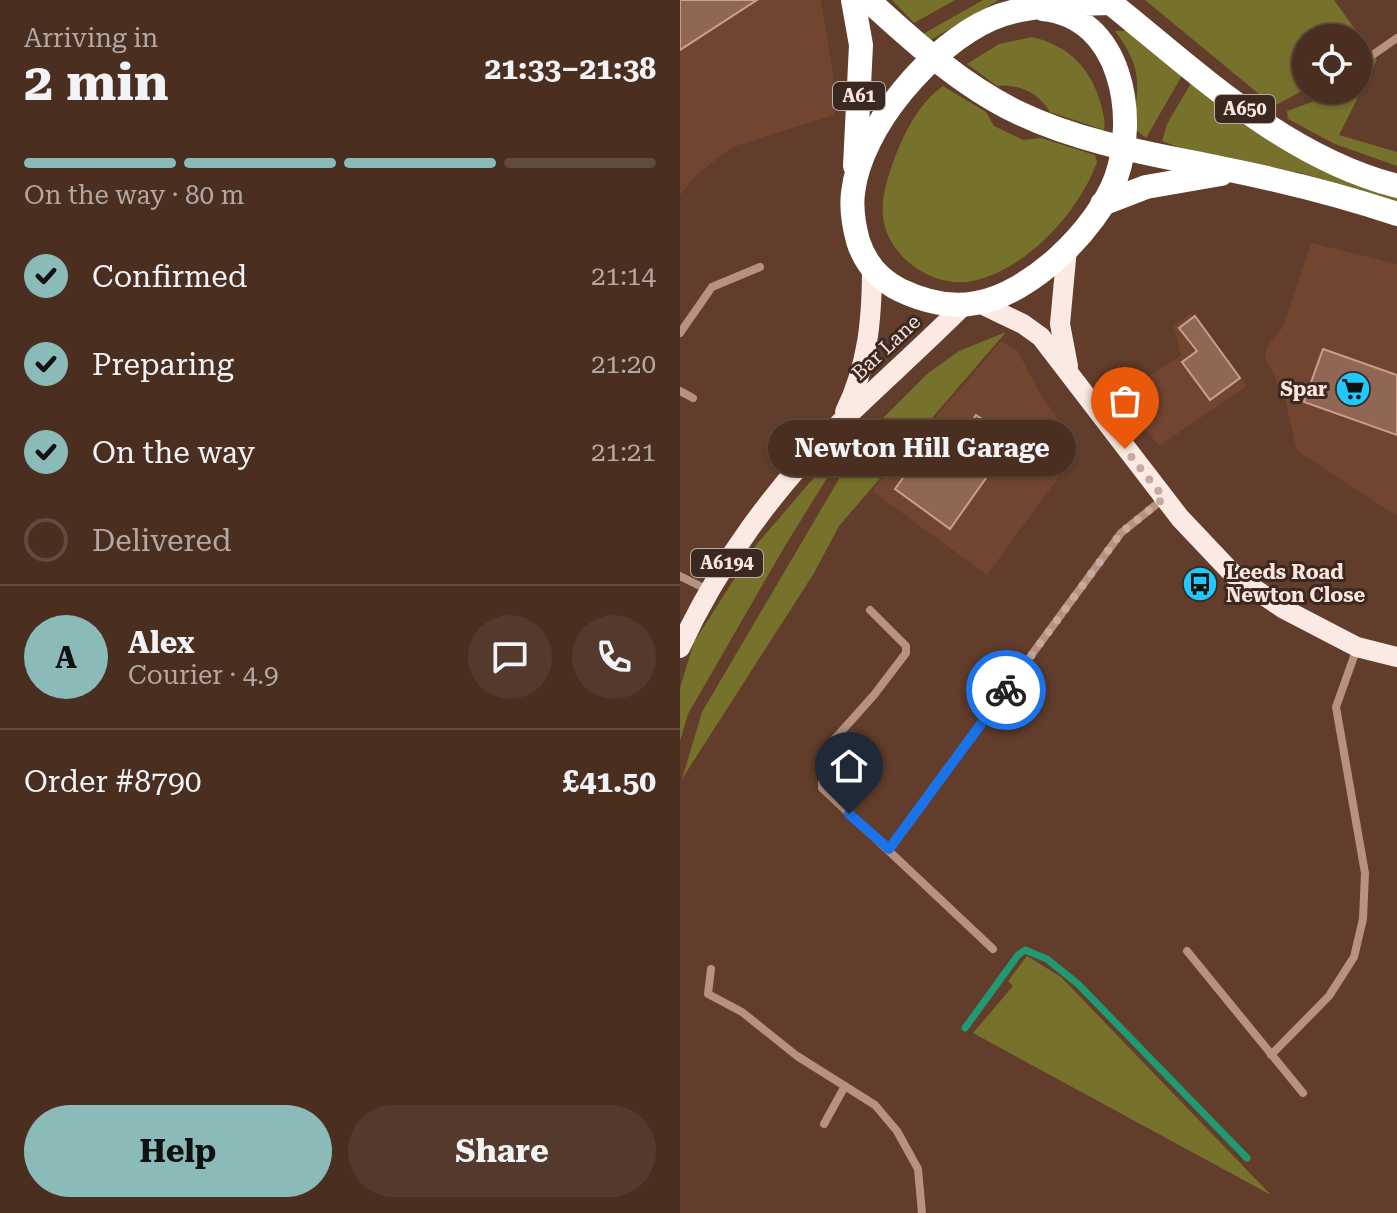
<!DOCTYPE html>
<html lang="en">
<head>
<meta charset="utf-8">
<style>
  :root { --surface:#4a2e20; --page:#543a2d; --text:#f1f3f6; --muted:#b2a8a5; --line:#614a3e; --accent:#8bbbb9 }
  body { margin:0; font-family:"Roboto Serif",serif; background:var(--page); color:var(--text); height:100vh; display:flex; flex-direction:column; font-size:30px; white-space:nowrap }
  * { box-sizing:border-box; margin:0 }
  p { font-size:26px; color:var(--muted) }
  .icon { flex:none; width:44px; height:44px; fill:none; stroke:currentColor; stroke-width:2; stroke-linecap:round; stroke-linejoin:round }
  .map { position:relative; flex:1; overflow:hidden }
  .side { display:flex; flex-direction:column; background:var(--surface); width:680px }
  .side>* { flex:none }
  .controls { position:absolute; left:612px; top:24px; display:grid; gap:16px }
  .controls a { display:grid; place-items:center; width:80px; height:80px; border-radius:50%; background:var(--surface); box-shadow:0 2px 6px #0004,0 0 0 2px var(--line); font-size:40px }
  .pin { position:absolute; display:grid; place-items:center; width:68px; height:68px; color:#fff; margin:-82px -34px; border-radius:50% 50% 50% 0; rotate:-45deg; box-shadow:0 0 8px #0007 }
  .pin .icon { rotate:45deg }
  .courier { position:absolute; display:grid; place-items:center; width:80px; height:80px; margin:-40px; border:6px solid #1a73e8; border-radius:50%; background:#fff; color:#222; box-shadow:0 2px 10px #0007 }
  .bubble { position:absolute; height:56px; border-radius:28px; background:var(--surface); box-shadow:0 2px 6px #0004,0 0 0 2px var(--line); font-size:26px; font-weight:700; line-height:56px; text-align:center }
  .overview em { font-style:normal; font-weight:700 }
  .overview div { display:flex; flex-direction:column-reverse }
  .overview { display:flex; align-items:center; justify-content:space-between; height:136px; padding:0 24px }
  h1 { font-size:52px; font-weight:700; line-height:60px }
  .bar { display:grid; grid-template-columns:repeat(4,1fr); gap:12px 8px; align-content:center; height:96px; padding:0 24px }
  .bar i { height:10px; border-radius:6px; background:var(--line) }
  .bar .on { background:var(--accent) }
  .bar p { grid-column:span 4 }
  .line { display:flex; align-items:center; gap:20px; padding:0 24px; border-top:2px solid var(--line) }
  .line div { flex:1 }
  .round { display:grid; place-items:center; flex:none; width:84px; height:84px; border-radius:42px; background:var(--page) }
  ol { padding:0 24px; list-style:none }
  li { display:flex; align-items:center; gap:24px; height:88px }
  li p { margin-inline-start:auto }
  li .icon { padding:8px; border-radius:50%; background:var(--accent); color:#111; stroke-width:4 }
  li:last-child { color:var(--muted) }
  li i { width:44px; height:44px; border:4px solid var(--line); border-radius:50% }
  .primary-button { display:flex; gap:16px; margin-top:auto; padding:16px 24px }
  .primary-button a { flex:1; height:92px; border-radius:48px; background:var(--accent); color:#111; font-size:32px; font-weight:700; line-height:92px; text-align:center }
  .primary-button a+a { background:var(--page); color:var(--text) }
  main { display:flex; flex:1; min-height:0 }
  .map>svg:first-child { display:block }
  .built { fill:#724530 }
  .green { fill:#76712b; fill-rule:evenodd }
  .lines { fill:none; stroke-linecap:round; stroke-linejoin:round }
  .stream { stroke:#1f9a72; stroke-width:7 }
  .building { fill:#906754; stroke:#cc9f8b; stroke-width:2 }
  .street { stroke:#b89180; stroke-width:8 }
  .primary { stroke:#faeae3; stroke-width:20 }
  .highway { stroke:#fff; stroke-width:24 }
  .done { stroke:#c6aa9d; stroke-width:8; stroke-dasharray:0 14.4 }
  .route { stroke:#1a73e8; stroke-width:10 }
  .labels { text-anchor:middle; stroke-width:6; stroke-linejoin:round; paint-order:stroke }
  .shield { fill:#3a2921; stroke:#c2aca2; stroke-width:2 }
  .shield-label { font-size:18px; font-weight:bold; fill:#fce4da }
  .street-label { font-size:20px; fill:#fce4da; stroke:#3a2921 }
  .poi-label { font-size:20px; font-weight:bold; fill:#fce4da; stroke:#3a2921; text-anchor:end }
</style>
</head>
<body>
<main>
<section class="side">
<div class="overview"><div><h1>2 min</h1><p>Arriving in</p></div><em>21:33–21:38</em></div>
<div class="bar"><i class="on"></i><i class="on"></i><i class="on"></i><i></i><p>On the way · 80 m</p></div>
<ol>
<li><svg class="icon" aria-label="check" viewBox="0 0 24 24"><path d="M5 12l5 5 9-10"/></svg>Confirmed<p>21:14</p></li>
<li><svg class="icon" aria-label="check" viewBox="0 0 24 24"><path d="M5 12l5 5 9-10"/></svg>Preparing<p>21:20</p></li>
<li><svg class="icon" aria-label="check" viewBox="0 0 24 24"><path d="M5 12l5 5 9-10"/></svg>On the way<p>21:21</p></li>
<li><i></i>Delivered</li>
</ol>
<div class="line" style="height:144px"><b class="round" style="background:var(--accent);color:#111">A</b><div><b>Alex</b><p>Courier · 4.9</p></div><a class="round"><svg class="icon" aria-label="chat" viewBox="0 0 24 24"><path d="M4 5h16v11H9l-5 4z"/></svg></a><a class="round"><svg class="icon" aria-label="phone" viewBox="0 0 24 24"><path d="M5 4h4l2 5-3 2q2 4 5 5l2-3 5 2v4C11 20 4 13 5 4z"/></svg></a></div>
<div class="line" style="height:104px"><div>Order #8790</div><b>£41.50</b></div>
<div class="primary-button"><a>Help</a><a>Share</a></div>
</section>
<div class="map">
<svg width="717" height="1213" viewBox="0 0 717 1213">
  <rect width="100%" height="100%" fill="#623d2b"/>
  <!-- built -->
  <g class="built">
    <polygon points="0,0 141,0 153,72 154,115 52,147 16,175 0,195"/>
    <polygon points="631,243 717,264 717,516 617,451 605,399 585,357 586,348 602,328 609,310"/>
    <polygon points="511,313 567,386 479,446 439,395 501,355 494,326"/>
    <polygon points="321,341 337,350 361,395 399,449 307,575 192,491"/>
  </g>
  <!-- green -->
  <g class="green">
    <polygon points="212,0 275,0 234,23"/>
    <polygon points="303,0 319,0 249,41 243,34"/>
    <path d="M 465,0 L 654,0 L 697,60 L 659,135 L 717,152 L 717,166 L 655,144 L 608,119 L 607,111 L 640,99 L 635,90 L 620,92 L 596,105 L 591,104 ZM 626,38 L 678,38 L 678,90 L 626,90 Z"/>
    <path d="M 435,31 L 450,31 L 504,72 L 466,138 L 452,127 C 460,84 462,67 435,31 Z"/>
    <path d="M 352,37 C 388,45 412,69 421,105 C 423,114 426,121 424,130 L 370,112 C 358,92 340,84 317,86 L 287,64 L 319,44 Z"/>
    <polygon points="514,78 717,188 717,201 621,173 506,150 482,141 487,124"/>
    <path d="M 263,86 L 306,112 L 314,126 L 343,140 L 361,138 L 415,155 L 417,162 C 399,212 346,270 293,281 C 253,289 207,257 203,216 C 201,196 208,176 215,157 C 225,131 240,102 263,86 Z"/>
    <polygon points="326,332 159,526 134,573 2,779 22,712 183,438 247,374 279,351"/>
    <polygon points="181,423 105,546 8,714 0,741 0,688 14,642 76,545"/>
    <polygon points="347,956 381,977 591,1195 293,1033 333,986 328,981"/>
  </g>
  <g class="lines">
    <!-- stream -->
    <polyline class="stream" points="285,1028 338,955 345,950 367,959 398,984 567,1158"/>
  </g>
  <!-- building -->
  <g class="building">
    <polygon points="0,0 77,0 0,50"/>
    <polygon points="515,316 560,378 530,400 502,362 517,351 499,328"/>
    <polygon points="643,349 717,375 717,435 624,402"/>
    <polygon points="296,415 315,427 294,459 311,471 270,529 215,489 256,432 269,441 277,430 283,434"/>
  </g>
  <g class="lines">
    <!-- street -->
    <g class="street">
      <polyline points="694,54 717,38"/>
      <polyline points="0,333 32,287 80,267"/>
      <polyline points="0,391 13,398"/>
      <polyline points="0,576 28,590"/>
      <polyline points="190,610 226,646 226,653 194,695 143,752 142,788 313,949"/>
      <polyline points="209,849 441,533 483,499"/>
      <polyline points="507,951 623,1093"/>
      <polyline points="31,969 28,994 62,1012 117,1056 195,1105 217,1131 238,1169 242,1213"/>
      <polyline points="591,1055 649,996 674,957 683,919 685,873 656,707 677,648"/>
      <polyline points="144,1124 165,1086"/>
    </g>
    <!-- primary -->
    <g class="primary">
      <polyline points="387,248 380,324 388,366"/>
      <polyline points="299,303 343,324 361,337 500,518 554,575 604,609 677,647 717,657"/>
      <path d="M 165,412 C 188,365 192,319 192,267"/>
      <path d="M 0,648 C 37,566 96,486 160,423 C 201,383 244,345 285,304"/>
    </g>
    <!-- highway -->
    <g class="highway">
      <polyline points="173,0 181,45 175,166"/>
      <path d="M 188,0 C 234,42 282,86 339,113 C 402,143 472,154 540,168 C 600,180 658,194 717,214"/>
      <path d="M 427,0 C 516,71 604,157 717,186"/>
      <path d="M 363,9 C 442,17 458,116 436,178 C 417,229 351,294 296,303 C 271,308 243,301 220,290 C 200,280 185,263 178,241 C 174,226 171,209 173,193 C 180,127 252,45 311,19 C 345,4 394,4 430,3"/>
      <polyline points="422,204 466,187 541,174"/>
    </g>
  </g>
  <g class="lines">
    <!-- done -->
    <polyline class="done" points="326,690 441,533 484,498 445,449"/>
    <!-- route -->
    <polyline class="route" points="169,814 209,849 326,690"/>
  </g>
  <!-- icons -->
  <defs>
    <g id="supermarket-disc" transform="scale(1.8)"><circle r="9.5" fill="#1dc9fd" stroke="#3a2921"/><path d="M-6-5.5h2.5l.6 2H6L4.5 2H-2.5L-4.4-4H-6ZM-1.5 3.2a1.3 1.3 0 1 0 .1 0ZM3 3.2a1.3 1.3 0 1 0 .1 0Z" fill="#111"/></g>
    <g id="bus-disc" transform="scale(1.8)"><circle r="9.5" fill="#1dc9fd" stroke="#3a2921"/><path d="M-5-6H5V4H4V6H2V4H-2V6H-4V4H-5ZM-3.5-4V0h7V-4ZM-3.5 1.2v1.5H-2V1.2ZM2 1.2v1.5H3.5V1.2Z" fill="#111"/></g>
  </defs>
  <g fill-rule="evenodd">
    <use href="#supermarket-disc" x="673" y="389"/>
    <use href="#bus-disc" x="520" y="584"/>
  </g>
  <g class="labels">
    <!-- shield labels -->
    <g class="shield">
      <rect x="153" y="82" width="52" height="28" rx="6"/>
      <rect x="535" y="95" width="60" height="28" rx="6"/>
      <rect x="11" y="549" width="72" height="28" rx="6"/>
    </g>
    <g class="shield-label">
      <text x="179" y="102">A61</text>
      <text x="565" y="115">A650</text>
      <text x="47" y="569">A6194</text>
    </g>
    <!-- street labels -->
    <g class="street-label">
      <text transform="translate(206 347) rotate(-43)" y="7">Bar Lane</text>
    </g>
    <!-- poi labels -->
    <g class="poi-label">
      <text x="647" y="396">Spar</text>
      <text x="546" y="579" text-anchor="start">Leeds Road<tspan x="546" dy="23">Newton Close</tspan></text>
    </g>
  </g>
</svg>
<div class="controls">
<a><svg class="icon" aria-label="locate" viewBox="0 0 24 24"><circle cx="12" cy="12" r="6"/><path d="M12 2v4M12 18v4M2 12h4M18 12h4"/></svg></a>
</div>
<div class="pin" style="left:445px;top:449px;background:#ea580c"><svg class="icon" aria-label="bag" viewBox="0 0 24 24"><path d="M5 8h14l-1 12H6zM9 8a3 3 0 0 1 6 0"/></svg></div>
<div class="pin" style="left:169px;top:814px;background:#1f2937"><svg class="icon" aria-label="home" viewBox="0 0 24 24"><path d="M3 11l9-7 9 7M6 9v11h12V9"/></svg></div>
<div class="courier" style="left:326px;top:690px"><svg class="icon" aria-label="bike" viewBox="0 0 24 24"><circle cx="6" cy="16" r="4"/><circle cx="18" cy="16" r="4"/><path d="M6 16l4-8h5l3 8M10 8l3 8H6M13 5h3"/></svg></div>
<div class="bubble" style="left:88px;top:420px;width:308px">Newton Hill Garage</div>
</div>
</main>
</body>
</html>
